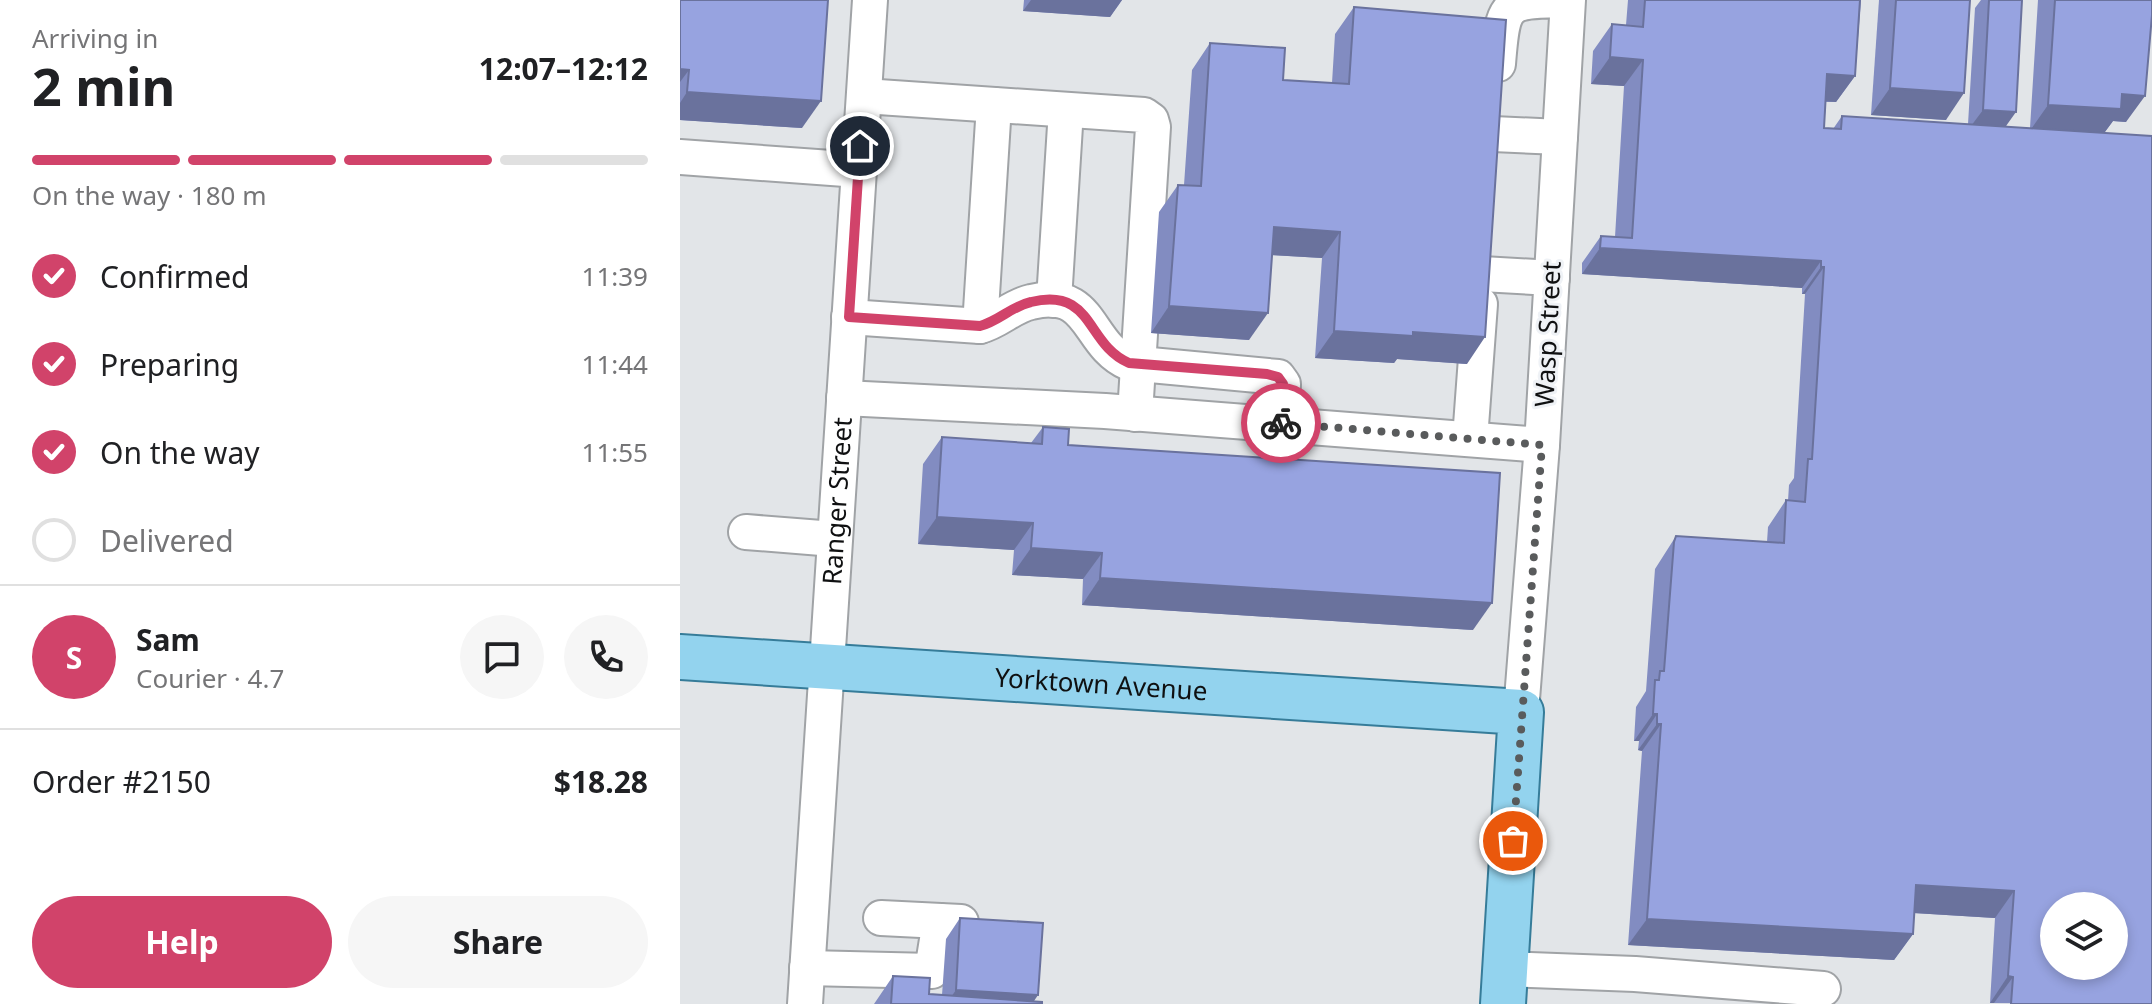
<!DOCTYPE html>
<html lang="en">
<head>
<meta charset="utf-8">
<style>
  :root { --surface:#fff; --page:#f6f6f6; --text:#202124; --muted:#757577; --line:#e0e0e0; --accent:#d1436a }
  body { margin:0; font-family:"Noto Sans",sans-serif; background:var(--page); color:var(--text); height:100vh; display:flex; flex-direction:column; font-size:30px; white-space:nowrap }
  * { box-sizing:border-box; margin:0 }
  p { font-size:26px; color:var(--muted) }
  .icon { flex:none; width:44px; height:44px; fill:none; stroke:currentColor; stroke-width:2; stroke-linecap:round; stroke-linejoin:round }
  .map { position:relative; flex:1; overflow:hidden }
  .drawer { display:flex; flex-direction:column; background:var(--surface); width:680px }
  .drawer>* { flex:none }
  .controls { position:absolute; left:1360px; top:892px; display:grid; gap:16px }
  .controls a { display:grid; place-items:center; width:88px; height:88px; border-radius:50%; background:var(--surface); box-shadow:0 4px 12px #0003; font-size:40px }
  .pin { position:absolute; display:grid; place-items:center; width:68px; height:68px; color:#fff; margin:-34px; border:4px solid #fff; border-radius:50%; box-shadow:0 2px 8px #0007 }
  .courier { position:absolute; display:grid; place-items:center; width:80px; height:80px; margin:-40px; border:6px solid #d1436a; border-radius:50%; background:#fff; color:#222; box-shadow:0 2px 10px #0007 }
  .summary em { font-style:normal; font-weight:700 }
  .summary div { display:flex; flex-direction:column-reverse }
  .summary { display:flex; align-items:center; justify-content:space-between; height:136px; padding:0 32px }
  h1 { font-size:52px; font-weight:700; line-height:60px }
  .bar { display:grid; grid-template-columns:repeat(4,1fr); gap:12px 8px; align-content:center; height:96px; padding:0 32px }
  .bar i { height:10px; border-radius:6px; background:var(--line) }
  .bar .current { background:var(--accent) }
  .bar p { grid-column:span 4 }
  .line { display:flex; align-items:center; gap:20px; padding:0 32px; border-top:2px solid var(--line) }
  .line div { flex:1 }
  .round { display:grid; place-items:center; flex:none; width:84px; height:84px; border-radius:42px; background:var(--page) }
  ol { padding:0 32px; list-style:none }
  li { display:flex; align-items:center; gap:24px; height:88px }
  li p { margin-inline-start:auto }
  li .icon { padding:8px; border-radius:50%; background:var(--accent); color:#fff; stroke-width:4 }
  li:last-child { color:var(--muted) }
  li i { width:44px; height:44px; border:4px solid var(--line); border-radius:50% }
  .action { display:flex; gap:16px; margin-top:auto; padding:16px 32px }
  .action a { flex:1; height:92px; border-radius:48px; background:var(--accent); color:#fff; font-size:32px; font-weight:700; line-height:92px; text-align:center }
  .action a+a { background:var(--page); color:var(--text) }
  main { display:flex; flex:1; min-height:0 }
  .map>svg:first-child { display:block }
  .lines { fill:none; stroke-linecap:round; stroke-linejoin:round }
  .minor-casing { stroke:#a0a3a6; stroke-width:38 }
  .major-casing { stroke:#367c99; stroke-width:48 }
  .minor { stroke:#fff; stroke-width:34 }
  .major { stroke:#93d3ee; stroke-width:44 }
  .wall { fill:#828cc1 }
  .shaded-wall { fill:#6a729d }
  .building { fill:#97a3e0; stroke:#6a729d; stroke-width:2; fill-rule:evenodd }
  .done { stroke:#595b5c; stroke-width:8; stroke-dasharray:0 14.4 }
  .route { stroke:#d1436a; stroke-width:10 }
  .labels { text-anchor:middle; stroke-width:6; stroke-linejoin:round; paint-order:stroke }
  .street-label { font-size:26px; fill:#0f1011; stroke:#eff2f6 }
</style>
</head>
<body>
<main>
<section class="drawer">
<div class="summary"><div><h1>2 min</h1><p>Arriving in</p></div><em>12:07–12:12</em></div>
<div class="bar"><i class="current"></i><i class="current"></i><i class="current"></i><i></i><p>On the way · 180 m</p></div>
<ol>
<li><svg class="icon" aria-label="check" viewBox="0 0 24 24"><path d="M5 12l5 5 9-10"/></svg>Confirmed<p>11:39</p></li>
<li><svg class="icon" aria-label="check" viewBox="0 0 24 24"><path d="M5 12l5 5 9-10"/></svg>Preparing<p>11:44</p></li>
<li><svg class="icon" aria-label="check" viewBox="0 0 24 24"><path d="M5 12l5 5 9-10"/></svg>On the way<p>11:55</p></li>
<li><i></i>Delivered</li>
</ol>
<div class="line" style="height:144px"><b class="round" style="background:var(--accent);color:#fff">S</b><div><b>Sam</b><p>Courier · 4.7</p></div><a class="round"><svg class="icon" aria-label="chat" viewBox="0 0 24 24"><path d="M4 5h16v11H9l-5 4z"/></svg></a><a class="round"><svg class="icon" aria-label="phone" viewBox="0 0 24 24"><path d="M5 4h4l2 5-3 2q2 4 5 5l2-3 5 2v4C11 20 4 13 5 4z"/></svg></a></div>
<div class="line" style="height:104px"><div>Order #2150</div><b>$18.28</b></div>
<div class="action"><a>Help</a><a>Share</a></div>
</section>
<div class="map">
<svg width="1472" height="1004" viewBox="0 0 1472 1004">
  <rect width="100%" height="100%" fill="#e2e5e8"/>
  <g class="lines">
    <!-- minor casing -->
    <g class="minor-casing">
      <g id="minor">
        <path d="M 818,64 C 823,0 825,1 888,0 L 862,445 L 841,712"/>
        <polyline points="184,96 464,115 471,120 473,127 455,414"/>
        <polyline points="813,134 880,137"/>
        <polyline points="0,157 179,170"/>
        <polyline points="802,274 872,278"/>
        <polyline points="374,300 386,110"/>
        <path d="M 169,317 L 300,326 C 319,321 332,306 351,302 C 414,287 405,344 449,363 L 598,377 L 603,384 L 601,425"/>
        <polyline points="300,326 314,105"/>
        <polyline points="164,398 425,411 862,445"/>
        <polyline points="790,439 800,304"/>
        <polyline points="66,532 154,539"/>
        <polyline points="201,918 281,922"/>
        <polyline points="127,968 252,971 260,921"/>
        <polyline points="825,969 955,974 1143,989"/>
        <path id="s1" d="M 125,1004 L 190,0"/>
      </g>
    </g>
    <!-- major casing -->
    <g class="major-casing">
      <g id="major">
        <path id="s2" d="M 0,657 L 841,712 L 823,1004"/>
      </g>
    </g>
    <!-- minor -->
    <use href="#minor" class="minor"/>
    <!-- major -->
    <use href="#major" class="major"/>
  </g>
  <!-- wall -->
  <g class="wall">
    <polygon points="0,0 122,128 0,120"/>
    <polygon points="344,0 442,0 430,17 343,11"/>
    <polygon points="948,0 1181,0 1175,76 1156,102 1146,102 1144,128 1153,129 1162,116 1288,124 1295,8 1301,0 1342,0 1326,127 1350,128 1358,0 1472,0 1446,122 1433,121 1424,133 1472,1004 1310,1003 1315,918 1234,913 1233,934 1214,960 948,945 962,751 958,750 959,741 954,741 956,707 966,691 975,569 996,536 1087,542 1088,527 1106,500 1108,501 1109,485 1114,478 1125,294 1122,294 1122,288 902,274 902,263 921,236 935,237 944,86 911,84 913,51 932,24 946,25"/>
    <polygon points="1199,0 1290,0 1266,120 1191,115"/>
    <polygon points="674,7 787,364 717,359 714,363 635,358 642,258 592,255 569,340 471,333 479,212 498,185 504,185 512,70 530,43 603,80 652,83 655,34"/>
    <polygon points="363,427 388,445 793,630 402,605 403,579 332,575 334,550 238,544 243,464 262,437 351,443"/>
    <polygon points="280,918 354,1001 362,1004 194,1004 213,976 249,994 262,995 266,939"/>
  </g>
  <!-- shaded-wall -->
  <g class="shaded-wall">
    <polygon points="351,0 442,0 430,17 343,11"/>
    <polygon points="930,57 963,60 944,86 911,84"/>
    <polygon points="0,69 9,70 0,82"/>
    <polygon points="1147,74 1175,76 1156,102 1129,100"/>
    <polygon points="1210,88 1284,93 1266,120 1191,115"/>
    <polygon points="7,92 141,101 122,128 0,120 0,103"/>
    <polygon points="1442,94 1465,96 1446,122 1433,121 1422,136 1349,132 1368,105"/>
    <polygon points="1303,110 1336,112 1321,133 1288,130"/>
    <polygon points="594,227 660,232 642,258 575,254"/>
    <polygon points="920,248 1141,261 1122,288 902,274"/>
    <polygon points="1141,267 1144,267 1125,294 1122,294"/>
    <polygon points="489,306 588,313 569,340 471,333"/>
    <polygon points="654,331 733,332 805,337 787,364 717,359 714,363 635,358"/>
    <polygon points="257,517 353,523 334,550 238,544"/>
    <polygon points="351,548 422,553 403,579 332,575"/>
    <polygon points="420,578 812,603 793,630 402,605"/>
    <polygon points="973,714 977,714 959,741 954,741"/>
    <polygon points="977,724 981,724 962,751 958,750"/>
    <polygon points="1236,885 1334,891 1315,918 1217,912"/>
    <polygon points="967,919 1233,934 1214,960 948,945"/>
    <polygon points="1328,976 1333,977 1314,1003 1310,1003"/>
    <polygon points="276,990 358,995 352,1004 266,1004"/>
  </g>
  <!-- building -->
  <g class="building">
    <polygon points="0,0 148,0 141,101 7,92 9,70 0,69"/>
    <path d="M 965,0 L 1180,0 L 1175,76 L 1147,74 L 1144,128 L 1161,129 L 1162,116 L 1472,136 L 1472,1004 L 1331,1004 L 1333,977 L 1328,976 L 1334,891 L 1236,885 L 1233,934 L 967,919 L 981,724 L 977,724 L 977,714 L 973,714 L 975,680 L 979,680 L 980,671 L 984,671 L 994,542 L 996,536 L 1104,543 L 1106,500 L 1125,502 L 1128,459 L 1132,459 L 1144,267 L 1141,267 L 1141,261 L 920,248 L 921,236 L 952,238 L 963,60 L 930,57 L 932,24 L 963,27 ZM 1374,906 L 1434,906 L 1434,966 L 1374,966 Z"/>
    <polygon points="1216,0 1290,0 1284,93 1210,88"/>
    <polygon points="1309,0 1342,0 1336,112 1303,110"/>
    <polygon points="1375,0 1472,0 1472,15 1465,96 1442,94 1441,109 1368,105"/>
    <polygon points="674,7 826,20 805,337 733,332 733,336 654,331 660,232 594,227 588,313 489,306 498,185 521,186 530,43 605,48 603,80 669,84"/>
    <polygon points="363,427 389,429 388,445 820,473 812,603 420,578 422,553 351,548 353,523 257,517 262,437 362,444"/>
    <polygon points="280,918 363,923 358,995 276,990"/>
    <polygon points="213,976 250,978 249,994 362,1002 362,1004 211,1004"/>
  </g>
  <g class="lines">
    <!-- done -->
    <polyline class="done" points="601,423 862,445 833,841"/>
    <!-- route -->
    <path class="route" d="M 180,146 L 169,317 L 300,326 C 319,321 332,306 351,302 C 414,287 405,344 449,363 L 587,374 L 598,377 L 603,384 L 601,423"/>
  </g>
  <g class="labels">
    <!-- street labels -->
    <g class="street-label">
      <text transform="translate(868 334) rotate(-87)" y="9">Wasp Street</text>
      <text dy="9" stroke="none"><textPath href="#s1" startOffset="504">Ranger Street</textPath></text>
      <text dy="9" stroke="none"><textPath href="#s2" startOffset="422">Yorktown Avenue</textPath></text>
    </g>
  </g>
</svg>
<div class="controls">
<a><svg class="icon" aria-label="layers" viewBox="0 0 24 24"><path d="M12 4l9 5-9 5-9-5zM3 14l9 5 9-5"/></svg></a>
</div>
<div class="pin" style="left:833px;top:841px;background:#ea580c"><svg class="icon" aria-label="bag" viewBox="0 0 24 24"><path d="M5 8h14l-1 12H6zM9 8a3 3 0 0 1 6 0"/></svg></div>
<div class="pin" style="left:180px;top:146px;background:#1f2937"><svg class="icon" aria-label="home" viewBox="0 0 24 24"><path d="M3 11l9-7 9 7M6 9v11h12V9"/></svg></div>
<div class="courier" style="left:601px;top:423px"><svg class="icon" aria-label="bike" viewBox="0 0 24 24"><circle cx="6" cy="16" r="4"/><circle cx="18" cy="16" r="4"/><path d="M6 16l4-8h5l3 8M10 8l3 8H6M13 5h3"/></svg></div>
</div>
</main>
</body>
</html>
